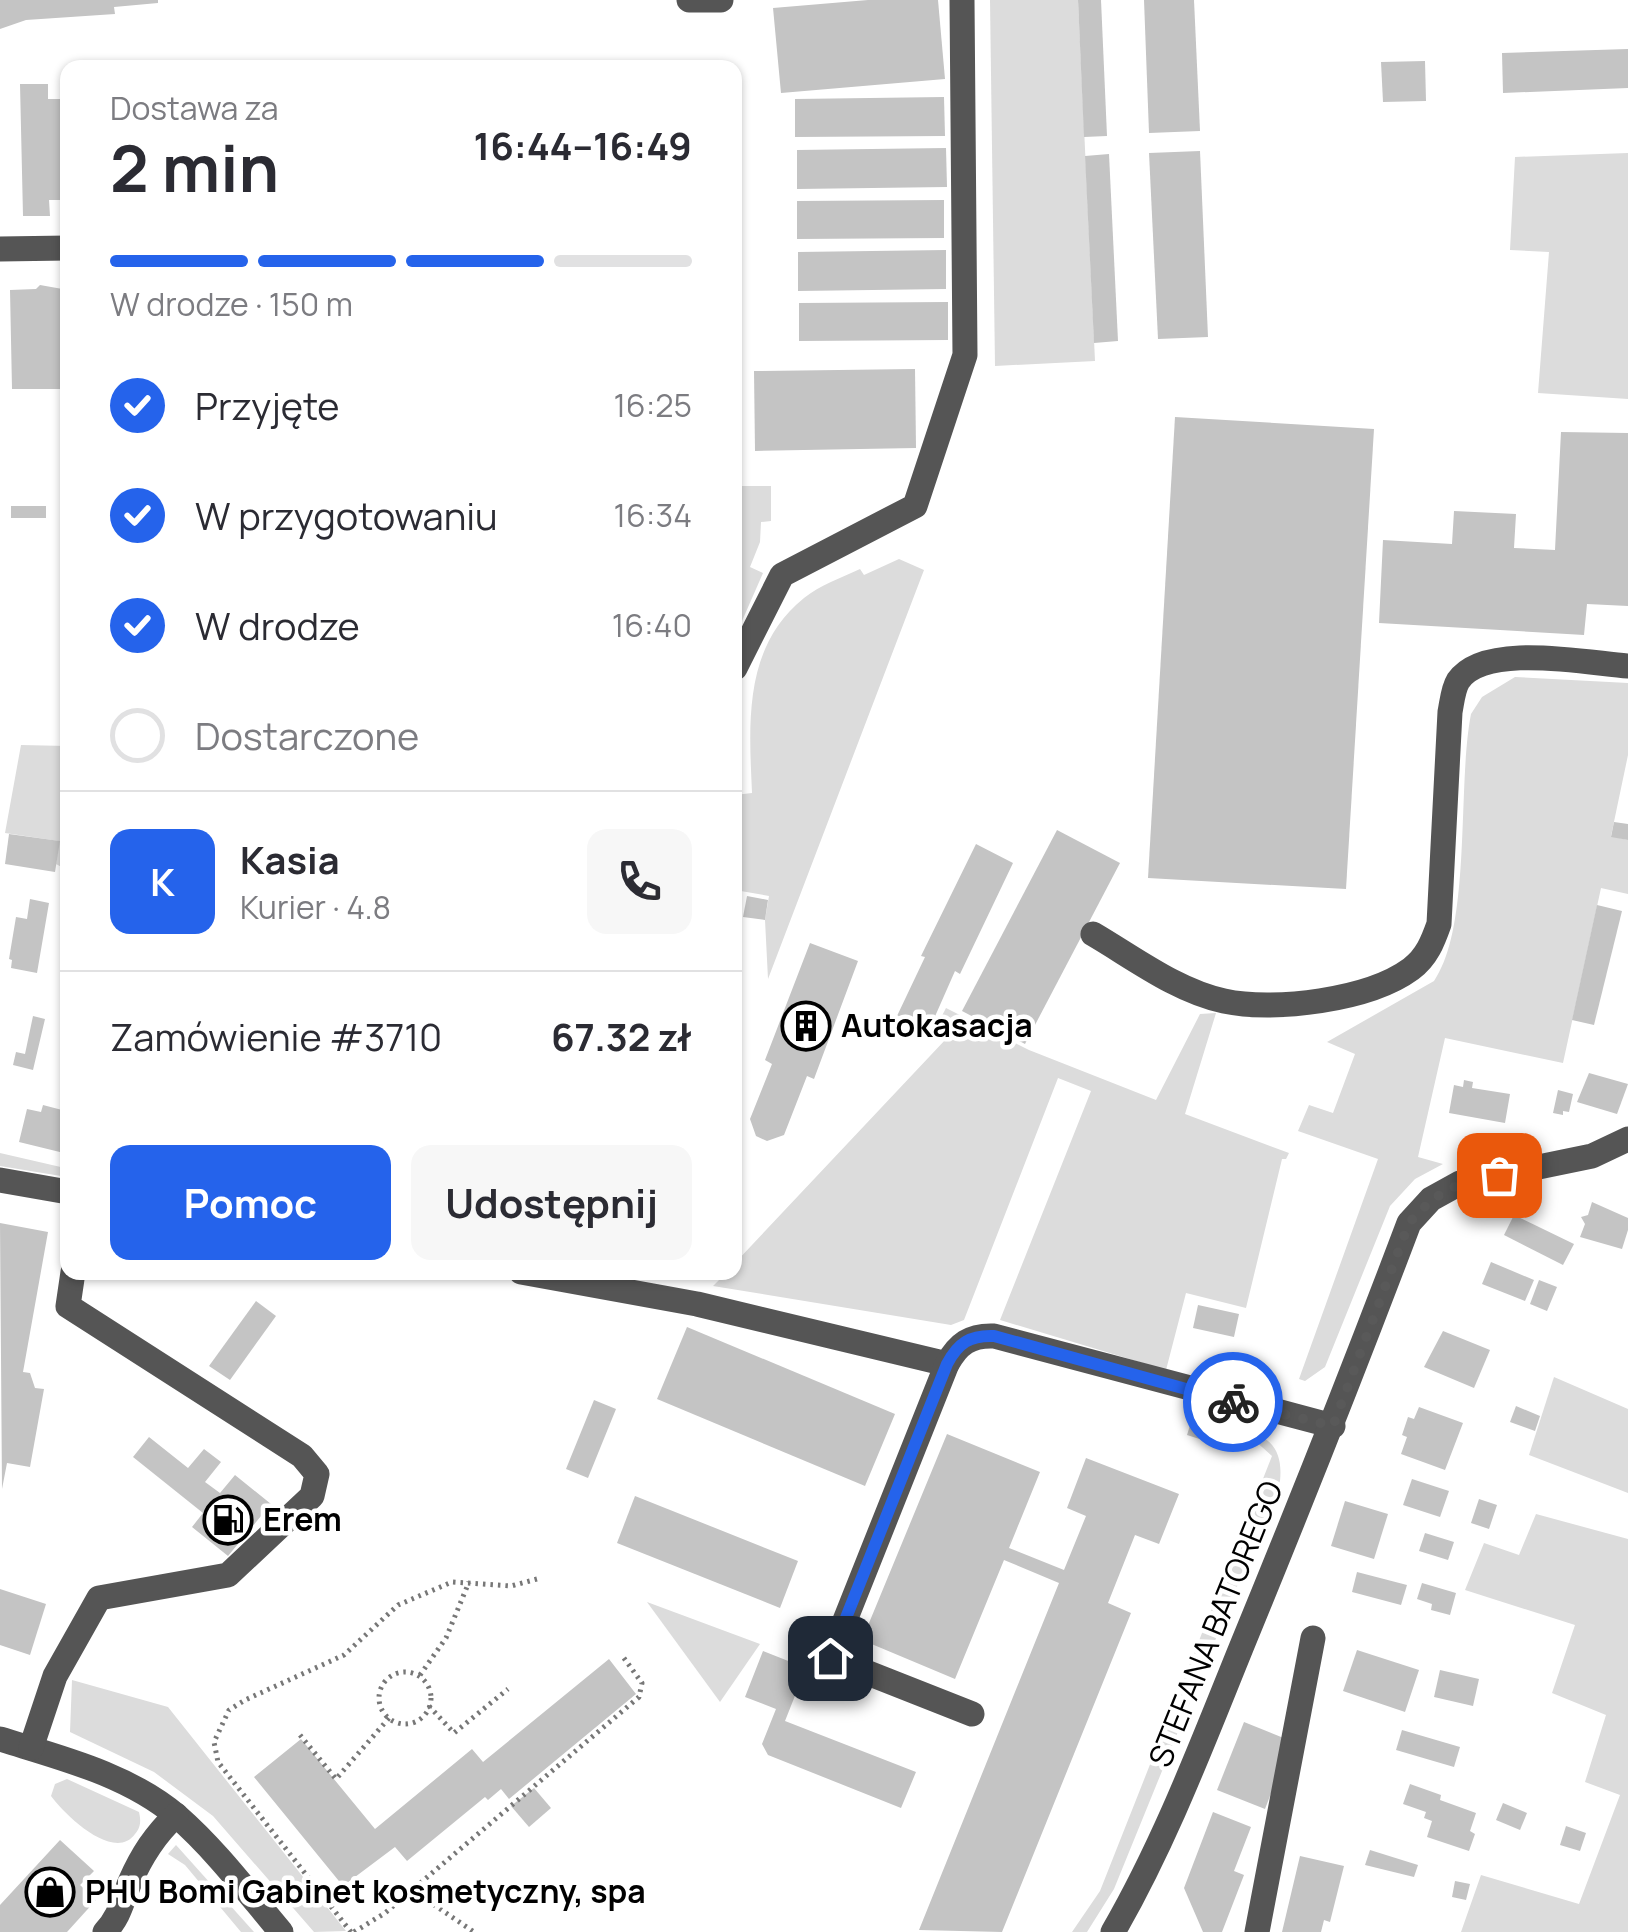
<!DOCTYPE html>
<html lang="pl">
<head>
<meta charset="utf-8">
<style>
  :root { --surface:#fff; --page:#f7f7f7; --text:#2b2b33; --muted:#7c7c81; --line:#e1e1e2; --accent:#2563eb }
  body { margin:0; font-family:Manrope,sans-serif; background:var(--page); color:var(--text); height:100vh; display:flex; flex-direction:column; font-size:38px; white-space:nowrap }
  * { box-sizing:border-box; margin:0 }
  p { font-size:32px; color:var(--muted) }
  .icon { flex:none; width:55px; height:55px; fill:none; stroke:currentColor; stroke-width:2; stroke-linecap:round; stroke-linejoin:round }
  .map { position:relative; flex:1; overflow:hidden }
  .drawer { position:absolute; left:60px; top:60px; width:682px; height:1220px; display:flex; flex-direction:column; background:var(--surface); border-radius:20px; box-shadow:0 2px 8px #0004 }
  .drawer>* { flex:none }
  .pin { position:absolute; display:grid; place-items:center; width:85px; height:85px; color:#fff; margin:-42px; border-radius:20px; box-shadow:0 5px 15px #0006 }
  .courier { position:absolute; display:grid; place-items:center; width:100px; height:100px; margin:-50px; border:8px solid #2563eb; border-radius:50%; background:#fff; color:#222; box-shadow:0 2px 12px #0007 }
  .headline em { font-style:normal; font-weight:700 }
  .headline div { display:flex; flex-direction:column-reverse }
  .headline { display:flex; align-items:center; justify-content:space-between; height:170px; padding:0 50px }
  h1 { font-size:65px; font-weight:700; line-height:75px }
  .bar { display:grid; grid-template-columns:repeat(4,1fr); gap:15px 10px; align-content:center; height:120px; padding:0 50px }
  .bar i { height:12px; border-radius:8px; background:var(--line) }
  .bar .current { background:var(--accent) }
  .bar p { grid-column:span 4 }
  .line { display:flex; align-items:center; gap:25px; padding:0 50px; border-top:2px solid var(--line) }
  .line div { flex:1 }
  .round { display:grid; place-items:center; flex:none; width:105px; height:105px; border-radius:20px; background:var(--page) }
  ol { padding:0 50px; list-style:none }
  li { display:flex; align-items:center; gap:30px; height:110px }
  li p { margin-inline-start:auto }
  li .icon { padding:10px; border-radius:50%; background:var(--accent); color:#fff; stroke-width:4 }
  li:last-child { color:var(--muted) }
  li i { width:55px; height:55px; border:5px solid var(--line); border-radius:50% }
  .primary-button { display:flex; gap:20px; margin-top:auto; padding:20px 50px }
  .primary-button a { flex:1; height:115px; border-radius:20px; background:var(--accent); color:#fff; font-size:40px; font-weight:700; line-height:115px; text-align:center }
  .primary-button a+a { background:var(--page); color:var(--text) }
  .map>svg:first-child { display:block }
  .green { fill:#dcdcdc }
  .building { fill:#c4c4c4 }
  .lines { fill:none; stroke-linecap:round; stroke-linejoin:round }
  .path { stroke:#777; stroke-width:5; stroke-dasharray:2.5 5; stroke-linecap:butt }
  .minor { stroke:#555; stroke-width:25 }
  .done { stroke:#595959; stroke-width:10; stroke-dasharray:0 18 }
  .route { stroke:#2563eb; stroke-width:12 }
  .labels { text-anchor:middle; stroke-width:9; stroke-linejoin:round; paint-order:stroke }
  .poi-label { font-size:32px; font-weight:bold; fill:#000; stroke:#fff; text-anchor:start }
  .street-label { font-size:32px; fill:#000; stroke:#fff }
</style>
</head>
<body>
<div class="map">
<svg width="1628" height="1932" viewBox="0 0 1628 1932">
  <rect width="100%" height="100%" fill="#fff"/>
  <!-- green -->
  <g class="green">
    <polygon points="990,0 1078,0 1095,361 995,366"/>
    <polygon points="1628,153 1628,399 1538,393 1549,252 1510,250 1515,157"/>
    <polygon points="735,486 771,486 771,521 761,522 760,542 750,567 763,573 735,637"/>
    <path d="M 899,559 L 924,570 L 768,979 L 765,920 L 769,896 L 735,890 L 735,795 L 752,793 C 749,723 743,647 804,598 C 820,585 841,578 860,569 L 864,575 Z"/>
    <path d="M 1515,677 L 1628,683 L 1628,755 L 1611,836 L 1628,840 L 1628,894 L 1601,888 L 1563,1063 L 1445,1038 L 1418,1157 L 1443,1164 L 1415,1179 L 1390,1206 L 1325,1367 L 1305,1381 L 1299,1379 L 1378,1159 L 1298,1131 L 1309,1105 L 1333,1113 L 1355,1054 L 1327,1042 L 1434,981 C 1472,926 1457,785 1471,714 L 1482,697 Z"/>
    <polygon points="21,745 67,746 67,870 56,864 59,841 5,833"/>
    <polygon points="946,1008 1029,1050 1156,1100 1200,1014 1216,1013 1185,1114 1289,1153 1286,1159 1282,1159 1246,1308 1186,1293 1166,1370 1000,1320 1091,1091 1058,1078 964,1320 951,1325 713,1286 726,1273 735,1272 735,1263 946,1039 933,1033"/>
    <polygon points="0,1153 65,1168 67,1160 67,1177 0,1166"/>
    <polygon points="1554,1377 1628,1409 1628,1493 1529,1455"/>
    <path d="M 1243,1430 C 1272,1436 1283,1452 1280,1481 L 1114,1889 L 1087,1932 L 1072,1932 L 1100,1891 L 1272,1456 Z"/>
    <polygon points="1536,1514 1628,1539 1628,1932 1461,1932 1481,1875 1579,1904 1620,1795 1585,1782 1606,1715 1552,1693 1575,1625 1465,1590 1484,1543 1519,1555"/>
    <polygon points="647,1602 760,1644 720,1702"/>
    <polygon points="72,1680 168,1707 346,1931 314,1932 213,1816 154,1772 70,1732"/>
    <path d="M 67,1779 L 139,1812 C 141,1821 141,1827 135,1834 C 114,1863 64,1814 51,1796 L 55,1784 Z"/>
    <polygon points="176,1845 254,1932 241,1932 185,1865 168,1854"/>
  </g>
  <!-- building -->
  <g class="building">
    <polygon points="0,0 158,0 158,3 114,7 115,14 26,20 0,29"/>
    <polygon points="868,0 938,0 945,79 781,93 773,8"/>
    <polygon points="1078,0 1101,0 1107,136 1084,137"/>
    <polygon points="1144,0 1194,0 1200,131 1149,133"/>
    <polygon points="1628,49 1628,88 1503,93 1502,53"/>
    <polygon points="1425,61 1426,101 1383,102 1381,62"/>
    <polygon points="20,84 48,84 48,99 68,99 68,200 49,200 50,216 23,216"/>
    <polygon points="944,97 945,136 795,137 795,99"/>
    <polygon points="946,148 947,187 797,189 797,150"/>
    <polygon points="1200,151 1208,337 1158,339 1149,153"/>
    <polygon points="1109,154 1118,341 1094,343 1085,156"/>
    <polygon points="944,200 944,238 797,239 797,201"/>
    <polygon points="946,250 946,289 798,291 798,252"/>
    <polygon points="40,285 68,290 68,389 12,389 10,290 36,289"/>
    <polygon points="948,302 948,340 799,341 799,303"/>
    <polygon points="915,369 916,448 755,451 754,371"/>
    <polygon points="1175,417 1374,429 1346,889 1148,878"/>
    <polygon points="1561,432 1628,433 1628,606 1587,604 1584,635 1379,623 1383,540 1452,544 1454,511 1516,514 1514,548 1555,550"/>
    <rect x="11" y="506" width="35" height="12"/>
    <polygon points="1614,822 1628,824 1628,840 1611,837"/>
    <polygon points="1057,830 1120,863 1025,1044 962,1011"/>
    <polygon points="9,834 60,841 55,872 5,864"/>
    <polygon points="976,844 1013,863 960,974 955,971 929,1030 897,1016 925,957 921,956"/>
    <polygon points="747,896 768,900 765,920 743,917"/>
    <polygon points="30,899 49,903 37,973 11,968 12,960 9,959 16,917 27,919"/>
    <polygon points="1597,905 1622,911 1594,1025 1572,1020"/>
    <polygon points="810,943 858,961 814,1079 807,1076 784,1135 767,1141 756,1136 750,1119 772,1064 765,1060"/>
    <polygon points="33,1016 45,1019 33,1070 13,1065 16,1052 25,1054"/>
    <polygon points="1589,1073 1628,1084 1617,1114 1577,1102"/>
    <polygon points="1464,1080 1473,1082 1472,1088 1510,1094 1505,1123 1449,1113 1454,1085 1463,1087"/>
    <polygon points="1558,1090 1573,1094 1569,1112 1563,1111 1563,1115 1553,1113"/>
    <polygon points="43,1105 62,1110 61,1116 68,1118 68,1154 19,1142 27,1109 41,1112"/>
    <polygon points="1592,1202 1628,1218 1628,1230 1622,1249 1580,1237 1585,1224 1581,1217 1588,1215"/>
    <polygon points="1514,1215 1574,1244 1563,1265 1504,1235"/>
    <polygon points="0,1223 48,1232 23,1372 30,1373 35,1388 44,1389 30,1467 7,1463 2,1489"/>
    <polygon points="1491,1262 1534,1280 1525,1301 1482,1284"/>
    <polygon points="1539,1280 1557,1287 1547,1311 1530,1304"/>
    <polygon points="256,1301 276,1316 230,1380 209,1366"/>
    <polygon points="1198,1305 1239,1314 1234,1337 1193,1328"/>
    <polygon points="687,1327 895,1414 865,1486 657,1399"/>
    <polygon points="1443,1331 1490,1350 1474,1388 1424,1367"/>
    <polygon points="594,1400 616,1409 588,1478 566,1469"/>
    <polygon points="1516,1406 1540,1416 1535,1431 1510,1422"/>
    <polygon points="1419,1407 1463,1423 1445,1470 1401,1454 1407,1437 1402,1435 1408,1417 1414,1419"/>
    <polygon points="1195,1409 1220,1417 1212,1443 1187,1435"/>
    <polygon points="947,1434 1040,1472 1009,1548 1064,1570 1086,1516 1067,1508 1086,1458 1179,1494 1159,1544 1135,1535 1108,1603 1131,1613 1002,1932 919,1930 1059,1583 1004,1560 955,1679 862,1640"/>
    <polygon points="149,1437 188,1468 204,1449 221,1462 205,1482 220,1493 235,1475 271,1504 228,1556 192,1527 203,1513 133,1457"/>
    <polygon points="1412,1479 1449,1491 1440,1517 1403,1505"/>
    <polygon points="635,1496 798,1561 780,1608 617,1543"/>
    <polygon points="1479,1499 1497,1505 1489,1529 1471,1523"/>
    <polygon points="1345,1501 1388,1514 1374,1559 1331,1546"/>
    <polygon points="1425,1533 1454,1542 1448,1560 1419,1551"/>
    <polygon points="1357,1572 1407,1585 1401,1605 1352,1592"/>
    <polygon points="1422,1583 1456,1593 1450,1615 1431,1610 1432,1604 1417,1599"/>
    <polygon points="0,1589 46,1604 30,1655 0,1645"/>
    <polygon points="1357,1650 1419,1670 1405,1712 1343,1691"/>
    <polygon points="763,1651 806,1668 785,1721 916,1772 901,1808 768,1755 762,1744 776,1709 745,1697"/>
    <polygon points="609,1659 636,1694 509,1799 501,1789 488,1800 485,1797 407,1861 395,1847 343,1886 254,1777 301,1739 375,1829 472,1749 483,1762"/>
    <polygon points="1440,1670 1479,1679 1473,1706 1434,1697"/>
    <polygon points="1244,1722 1291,1741 1265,1809 1217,1790"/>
    <polygon points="1402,1730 1460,1747 1454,1767 1396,1750"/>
    <polygon points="1410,1784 1441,1795 1440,1800 1476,1813 1470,1831 1475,1834 1469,1851 1427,1837 1432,1821 1424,1818 1426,1812 1403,1804"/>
    <polygon points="534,1788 551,1808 529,1827 511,1806"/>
    <polygon points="1503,1803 1527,1813 1520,1830 1496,1820"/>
    <polygon points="1213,1812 1251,1827 1234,1871 1244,1875 1222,1932 1203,1932 1184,1888"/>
    <polygon points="1566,1826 1586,1833 1580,1851 1560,1845"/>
    <polygon points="60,1840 94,1871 80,1885 96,1900 67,1932 0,1932 0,1905"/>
    <polygon points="1370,1850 1418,1865 1414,1877 1365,1865"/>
    <polygon points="1300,1856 1344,1866 1330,1922 1324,1920 1321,1932 1282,1932"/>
    <polygon points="1455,1881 1470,1884 1466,1900 1452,1897"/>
  </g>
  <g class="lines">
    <!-- path -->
    <g class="path">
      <circle cx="405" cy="1698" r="26"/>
      <polyline points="420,1675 446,1638 469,1582"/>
      <polyline points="429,1706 454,1733 508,1689"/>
      <polyline points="300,1735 336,1779 389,1718"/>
      <polyline points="421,1896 474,1932"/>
      <polyline points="351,1932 218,1762 214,1742 229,1710 245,1700 344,1655 398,1605 452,1582 511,1586 537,1579"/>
      <polyline points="354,1932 385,1913 639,1697 642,1683 621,1654"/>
    </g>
    <!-- minor -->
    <g class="minor">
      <polyline points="689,0 721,0"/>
      <polyline points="0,249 68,248"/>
      <polyline points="735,668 782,575 915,506 965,355 962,0"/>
      <path d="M 1093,934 C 1134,958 1177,991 1224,1001 C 1274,1012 1369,1000 1411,969 C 1427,957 1433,941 1439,924 L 1450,712 C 1452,702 1453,689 1458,681 C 1484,642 1587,663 1628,666"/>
      <polyline points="0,1180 68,1192"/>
      <path d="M 521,1272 L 697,1304 L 947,1364 C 958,1344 970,1335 994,1336 L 1333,1426"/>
      <polyline points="947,1364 830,1658 972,1714"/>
      <path d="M 0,1739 C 61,1758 127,1774 177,1816 C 216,1850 248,1893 281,1932"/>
      <polyline points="31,1748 55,1676 99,1598 228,1575 312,1496 317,1474 302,1456 68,1306 73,1272"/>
      <path d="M 105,1932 C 120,1916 122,1901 130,1882 C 142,1855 155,1835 176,1815"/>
      <path d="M 1113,1932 C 1165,1842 1202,1744 1241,1648 C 1299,1507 1355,1366 1409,1223 L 1431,1199 L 1460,1183 L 1592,1156 L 1628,1139"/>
      <polyline points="1257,1932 1313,1638"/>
    </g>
  </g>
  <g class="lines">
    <!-- done -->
    <path class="done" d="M 1233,1402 L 1333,1426 L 1409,1223 C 1440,1189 1454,1184 1499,1175"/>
    <!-- route -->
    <path class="route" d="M 830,1658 L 947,1364 C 958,1343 970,1335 994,1336 L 1233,1402"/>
  </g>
  <!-- icons -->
  <defs>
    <g id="building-ring" transform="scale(2.5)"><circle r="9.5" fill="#fff" stroke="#000" stroke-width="1.5"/><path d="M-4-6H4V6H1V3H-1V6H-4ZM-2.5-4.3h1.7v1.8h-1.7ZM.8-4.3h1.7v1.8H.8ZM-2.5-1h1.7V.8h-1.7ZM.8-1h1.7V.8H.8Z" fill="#000"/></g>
    <g id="fuel-ring" transform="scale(2.5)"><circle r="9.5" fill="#fff" stroke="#000" stroke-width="1.5"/><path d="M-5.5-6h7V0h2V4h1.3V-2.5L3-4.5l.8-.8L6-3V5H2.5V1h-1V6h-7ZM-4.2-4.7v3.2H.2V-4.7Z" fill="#000"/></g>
    <g id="shop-ring" transform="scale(2.5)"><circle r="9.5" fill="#fff" stroke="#000" stroke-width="1.5"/><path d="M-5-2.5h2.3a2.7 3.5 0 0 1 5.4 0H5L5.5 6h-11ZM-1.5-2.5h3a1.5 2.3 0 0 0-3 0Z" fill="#000"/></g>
  </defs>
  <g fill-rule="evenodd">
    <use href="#building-ring" x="806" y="1026"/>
    <use href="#fuel-ring" x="228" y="1520"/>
    <use href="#shop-ring" x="50" y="1892"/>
  </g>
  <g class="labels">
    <!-- poi labels -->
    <g class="poi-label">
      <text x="841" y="1037">Autokasacja</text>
      <text x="263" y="1531">Erem</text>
      <text x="85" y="1903">PHU Bomi Gabinet kosmetyczny, spa</text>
    </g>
    <!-- street labels -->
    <g class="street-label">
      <text transform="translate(1216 1624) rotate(-68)" y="11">STEFANA BATOREGO</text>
    </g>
  </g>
</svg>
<div class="pin" style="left:1499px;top:1175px;background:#ea580c"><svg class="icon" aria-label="bag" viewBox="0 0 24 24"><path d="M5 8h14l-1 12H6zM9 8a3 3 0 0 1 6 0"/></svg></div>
<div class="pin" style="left:830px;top:1658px;background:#1f2937"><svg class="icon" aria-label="home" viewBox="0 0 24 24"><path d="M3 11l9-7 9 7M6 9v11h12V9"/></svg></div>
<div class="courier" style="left:1233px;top:1402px"><svg class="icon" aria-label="bike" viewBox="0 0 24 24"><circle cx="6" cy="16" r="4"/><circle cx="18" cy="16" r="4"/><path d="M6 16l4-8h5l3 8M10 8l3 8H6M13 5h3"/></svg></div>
<section class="drawer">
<div class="headline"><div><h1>2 min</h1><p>Dostawa za</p></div><em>16:44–16:49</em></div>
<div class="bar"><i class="current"></i><i class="current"></i><i class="current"></i><i></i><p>W drodze · 150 m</p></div>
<ol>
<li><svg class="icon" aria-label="check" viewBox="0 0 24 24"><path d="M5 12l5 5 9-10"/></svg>Przyjęte<p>16:25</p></li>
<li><svg class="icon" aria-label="check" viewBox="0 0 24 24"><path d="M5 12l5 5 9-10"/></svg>W przygotowaniu<p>16:34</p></li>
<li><svg class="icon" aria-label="check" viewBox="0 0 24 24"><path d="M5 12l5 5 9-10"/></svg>W drodze<p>16:40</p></li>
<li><i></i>Dostarczone</li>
</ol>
<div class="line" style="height:180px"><b class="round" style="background:var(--accent);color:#fff">K</b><div><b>Kasia</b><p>Kurier · 4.8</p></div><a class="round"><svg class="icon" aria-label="phone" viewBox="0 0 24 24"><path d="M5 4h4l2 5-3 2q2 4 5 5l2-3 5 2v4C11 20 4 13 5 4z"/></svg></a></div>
<div class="line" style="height:130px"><div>Zamówienie #3710</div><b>67.32 zł</b></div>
<div class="primary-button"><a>Pomoc</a><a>Udostępnij</a></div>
</section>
</div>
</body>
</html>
